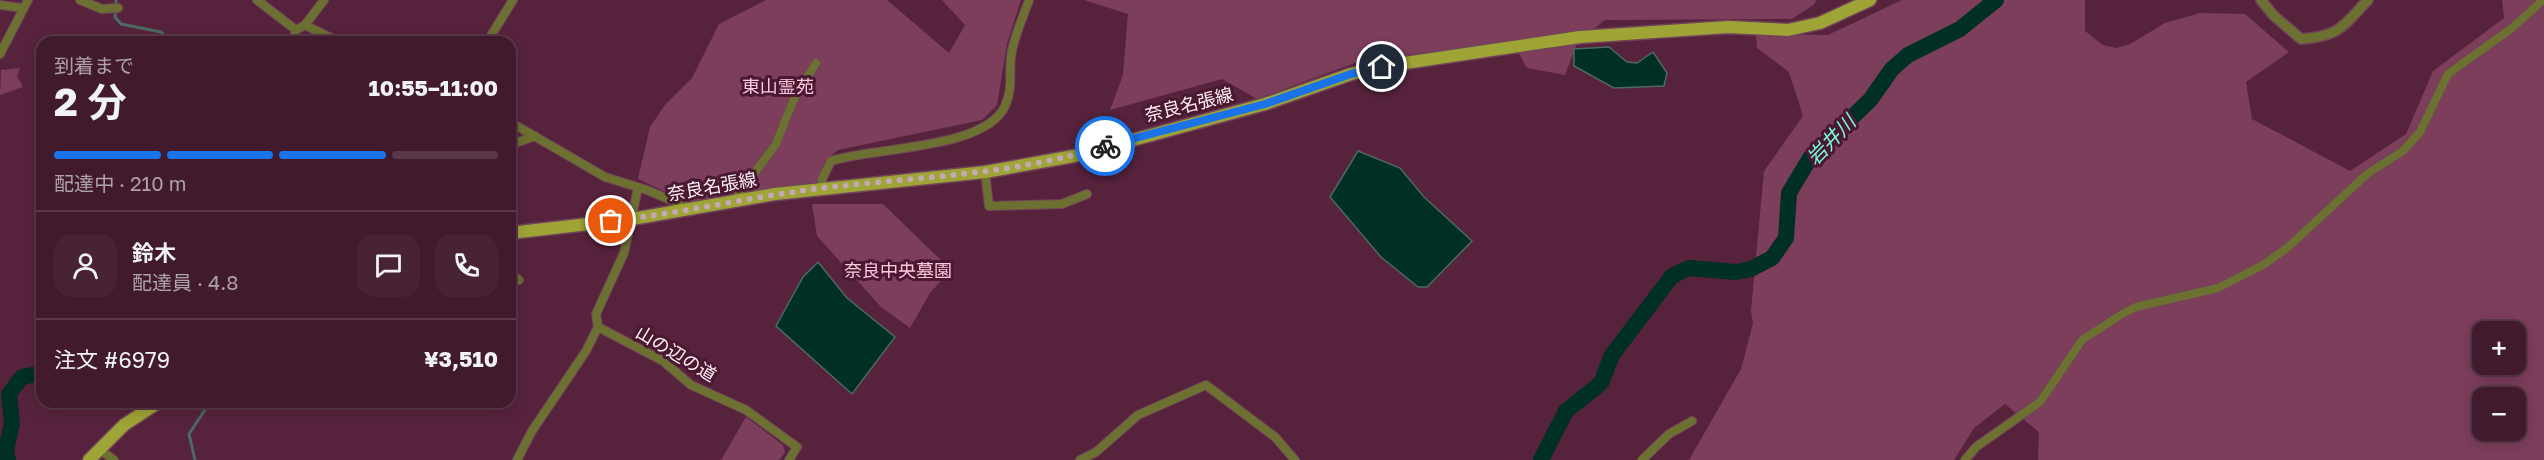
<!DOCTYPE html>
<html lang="ja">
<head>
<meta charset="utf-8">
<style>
  :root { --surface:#411a2d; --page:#482335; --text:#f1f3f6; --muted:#aea1aa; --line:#5a3849; --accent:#1a73e8 }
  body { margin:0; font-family:"Golos Text","Noto Sans JP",sans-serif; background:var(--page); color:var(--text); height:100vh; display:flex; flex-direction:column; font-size:22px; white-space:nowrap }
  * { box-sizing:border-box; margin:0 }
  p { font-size:20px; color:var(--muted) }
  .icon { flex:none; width:33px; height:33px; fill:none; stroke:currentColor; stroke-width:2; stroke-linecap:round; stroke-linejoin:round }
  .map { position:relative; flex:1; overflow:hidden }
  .panel { position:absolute; left:36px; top:36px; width:480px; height:372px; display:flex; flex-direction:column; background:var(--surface); border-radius:18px; box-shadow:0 3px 15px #0003,0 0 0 2px var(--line) }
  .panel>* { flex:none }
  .buttons { position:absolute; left:2472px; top:321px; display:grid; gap:12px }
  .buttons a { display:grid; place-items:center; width:54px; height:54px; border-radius:12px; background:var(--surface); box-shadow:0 3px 15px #0003,0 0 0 2px var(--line); font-size:30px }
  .pin { position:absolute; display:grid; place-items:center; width:51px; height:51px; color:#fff; margin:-26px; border:3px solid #fff; border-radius:50%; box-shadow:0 2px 6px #0007 }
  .courier { position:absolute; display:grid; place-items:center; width:60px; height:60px; margin:-30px; border:4px solid #1a73e8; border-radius:50%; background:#fff; color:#222; box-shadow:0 2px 8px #0007 }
  .head em { font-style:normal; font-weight:700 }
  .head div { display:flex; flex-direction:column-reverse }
  .head { display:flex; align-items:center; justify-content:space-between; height:102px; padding:0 18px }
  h1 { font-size:39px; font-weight:700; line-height:45px }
  .bar { display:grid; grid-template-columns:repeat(4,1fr); gap:9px 6px; align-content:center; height:72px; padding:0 18px }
  .bar i { height:8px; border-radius:4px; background:var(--line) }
  .bar .selected { background:var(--accent) }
  .bar p { grid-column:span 4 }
  .line { display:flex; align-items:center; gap:15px; padding:0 18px; border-top:2px solid var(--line) }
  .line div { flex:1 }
  .round { display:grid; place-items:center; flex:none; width:63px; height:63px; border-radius:18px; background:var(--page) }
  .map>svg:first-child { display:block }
  .green { fill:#7d3e5b; fill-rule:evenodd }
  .water { fill:#002f24; stroke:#4c6963; stroke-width:1.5 }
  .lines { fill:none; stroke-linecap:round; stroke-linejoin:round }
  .stream { stroke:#4c6963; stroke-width:3 }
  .river { stroke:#002f24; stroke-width:16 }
  .minor-casing { stroke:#72445a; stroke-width:10 }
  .tertiary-casing { stroke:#72445a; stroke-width:12 }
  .primary-casing { stroke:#72445a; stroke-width:15 }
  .minor { stroke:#6c7030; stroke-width:8 }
  .tertiary { stroke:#6c7030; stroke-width:9 }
  .primary { stroke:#9ea435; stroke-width:12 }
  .done { stroke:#c4a8b4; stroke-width:6; stroke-dasharray:0 10.8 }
  .route { stroke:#1a73e8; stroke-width:8 }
  .labels { text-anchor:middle; stroke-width:6; stroke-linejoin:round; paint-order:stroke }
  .park-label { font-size:18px; fill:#fcc8dd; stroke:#4b1832 }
  .street-label { font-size:18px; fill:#fef0f5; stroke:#4b1832 }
  .water-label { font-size:20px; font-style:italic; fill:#76fcd6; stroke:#4b1832 }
</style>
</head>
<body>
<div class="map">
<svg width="2544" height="460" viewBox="0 0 2544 460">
  <rect width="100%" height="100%" fill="#57233c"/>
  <!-- green -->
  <g class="green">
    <polygon points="766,0 887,0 949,53 965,25 942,0 1021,0 1007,44 997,105 982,120 838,150 831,156 814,186 754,191 689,203 638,179 650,127 665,105 692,78 719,24"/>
    <polygon points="1084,0 1816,0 1815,4 1792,19 1605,20 1577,43 1565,75 1527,68 1513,43 1366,59 1257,99 1222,79 1110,110 1123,75 1128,14"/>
    <path d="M 1902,0 L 2085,0 L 2085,31 L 2103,45 L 2116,48 L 2130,44 L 2165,23 L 2200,13 L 2245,14 L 2289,52 L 2246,82 L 2252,119 L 2350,171 L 2406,134 L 2433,71 L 2504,18 L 2502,0 L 2544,0 L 2544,460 L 2038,460 L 2039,432 L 2005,404 L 1974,428 L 1954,460 L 1689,460 L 1741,369 L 1753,323 L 1751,311 L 1764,171 L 1803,116 L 1789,72 L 1757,48 L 1756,34 L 1828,35 ZM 2482,332 L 2516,332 L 2516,364 L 2482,364 ZM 2482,398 L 2516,398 L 2516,430 L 2482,430 Z"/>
    <polygon points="20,68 17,76 23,87 0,95 1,70"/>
    <polygon points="812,204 883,204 951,270 930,293 910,328 881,307 817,236"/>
    <polygon points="746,417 783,445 785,453 779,460 721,460"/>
  </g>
  <!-- water -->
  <g class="water">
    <polygon points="1609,47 1627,62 1637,63 1653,52 1667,73 1664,86 1614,88 1574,66 1574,49"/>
    <polygon points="1358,151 1400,168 1424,197 1472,241 1427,287 1418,287 1381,257 1330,197"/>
    <polygon points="818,262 847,298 895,337 852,394 776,326 803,277"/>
  </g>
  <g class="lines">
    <!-- stream -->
    <g class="stream">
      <polyline points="116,0 115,17 121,24 161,32 169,42"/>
      <polyline points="195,460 189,434 210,402"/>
    </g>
    <!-- river -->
    <g class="river">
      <polyline points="8,460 6,451 12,423 9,394 22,377 42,373"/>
      <polyline points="1541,460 1566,411 1601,383 1612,355 1672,276 1689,268 1736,272 1751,269 1772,258 1786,238 1789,193 1810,158 1870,100 1892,69 1908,55 1960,29 1996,0"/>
    </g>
    <!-- minor casing -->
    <g class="minor-casing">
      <g id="minor">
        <polyline points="80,0 102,9 118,8"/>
        <polyline points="257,0 296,30 305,25 324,0"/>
        <polyline points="0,5 22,8"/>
        <polyline points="305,25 339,42"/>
        <polyline points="293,42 296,30"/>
        <polyline points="487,42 513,0"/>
        <polyline points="0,54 28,0"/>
        <polyline points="510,122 605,177 647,190 689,208"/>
        <polyline points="510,145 535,136"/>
        <polyline points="985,172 989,206 1062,204 1087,194"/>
        <path d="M 822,188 L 822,179 L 831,161 C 872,147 985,150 1005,106 C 1013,90 1009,74 1011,57 C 1013,38 1023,18 1029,0"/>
        <polyline points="734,201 776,144 793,101 816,63"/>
        <polyline points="510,273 519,280"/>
        <polyline points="598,327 663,361 691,385 746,410 797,447 789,460"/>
        <polyline points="99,449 114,460"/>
        <polyline points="517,460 532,431 586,351 598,327 596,314 624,253 638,188"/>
        <polyline points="1080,460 1096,452 1138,415 1206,385 1275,437 1295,460"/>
        <polyline points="1642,460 1669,434 1692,421"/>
        <polyline points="1965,460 1976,447 2040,402 2082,340 2122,314 2136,307 2218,288 2263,265 2287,248 2367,174 2403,151 2420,132 2448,74 2512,28 2543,0"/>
      </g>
    </g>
    <!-- tertiary casing -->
    <g class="tertiary-casing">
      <path id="tertiary" d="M 2261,0 L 2273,15 L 2301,39 C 2340,36 2342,27 2368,0"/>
    </g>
    <!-- primary casing -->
    <g class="primary-casing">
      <g id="primary">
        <polyline points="510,233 632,219 775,194 985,172 1074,156 1265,104 1351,74 1398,64 1580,37 1728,27 1788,30 1820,23 1870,0"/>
        <polyline points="89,460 124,425 159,402"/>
      </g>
    </g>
    <!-- minor -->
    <use href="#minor" class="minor"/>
    <!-- tertiary -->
    <use href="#tertiary" class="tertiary"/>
    <!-- primary -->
    <use href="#primary" class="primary"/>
  </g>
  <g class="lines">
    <!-- done -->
    <path class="done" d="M 611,221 C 682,213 751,197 822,188 C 916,177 1014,175 1105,146"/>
    <!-- route -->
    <polyline class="route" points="1105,146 1265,104 1351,74 1382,67"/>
  </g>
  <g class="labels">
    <!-- park labels -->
    <g class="park-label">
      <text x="778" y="93">東山霊苑</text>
      <text x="898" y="277">奈良中央墓園</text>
    </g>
    <!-- street labels -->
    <g class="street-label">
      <text transform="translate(1189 105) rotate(-14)" y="6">奈良名張線</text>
      <text transform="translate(712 187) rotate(-10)" y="6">奈良名張線</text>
      <text transform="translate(676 354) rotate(31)" y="6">山の辺の道</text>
    </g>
    <!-- water labels -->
    <g class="water-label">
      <text transform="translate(1831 140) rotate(-46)" y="7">岩井川</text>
    </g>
  </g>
</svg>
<div class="buttons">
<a>+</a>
<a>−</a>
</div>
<div class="pin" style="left:611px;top:221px;background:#ea580c"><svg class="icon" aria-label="bag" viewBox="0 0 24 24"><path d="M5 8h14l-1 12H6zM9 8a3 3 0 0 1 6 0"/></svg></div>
<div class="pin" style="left:1382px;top:67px;background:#1f2937"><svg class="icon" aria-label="home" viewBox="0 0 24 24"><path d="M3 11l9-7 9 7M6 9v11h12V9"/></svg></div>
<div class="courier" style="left:1105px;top:146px"><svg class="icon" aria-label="bike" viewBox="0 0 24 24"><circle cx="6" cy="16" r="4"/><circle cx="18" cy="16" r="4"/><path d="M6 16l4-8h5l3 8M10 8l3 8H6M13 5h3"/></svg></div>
<section class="panel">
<div class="head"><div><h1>2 分</h1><p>到着まで</p></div><em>10:55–11:00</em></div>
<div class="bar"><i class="selected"></i><i class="selected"></i><i class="selected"></i><i></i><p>配達中 · 210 m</p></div>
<div class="line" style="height:108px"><a class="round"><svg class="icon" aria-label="person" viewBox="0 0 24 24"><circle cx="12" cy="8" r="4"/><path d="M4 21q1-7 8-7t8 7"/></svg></a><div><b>鈴木</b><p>配達員 · 4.8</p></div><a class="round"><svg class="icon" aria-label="chat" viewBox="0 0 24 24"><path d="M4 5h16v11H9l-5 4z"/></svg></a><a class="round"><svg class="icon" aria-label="phone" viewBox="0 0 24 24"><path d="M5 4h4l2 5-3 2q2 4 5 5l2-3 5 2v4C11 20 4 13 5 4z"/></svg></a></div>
<div class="line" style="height:78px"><div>注文 #6979</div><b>¥3,510</b></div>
</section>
</div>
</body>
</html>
